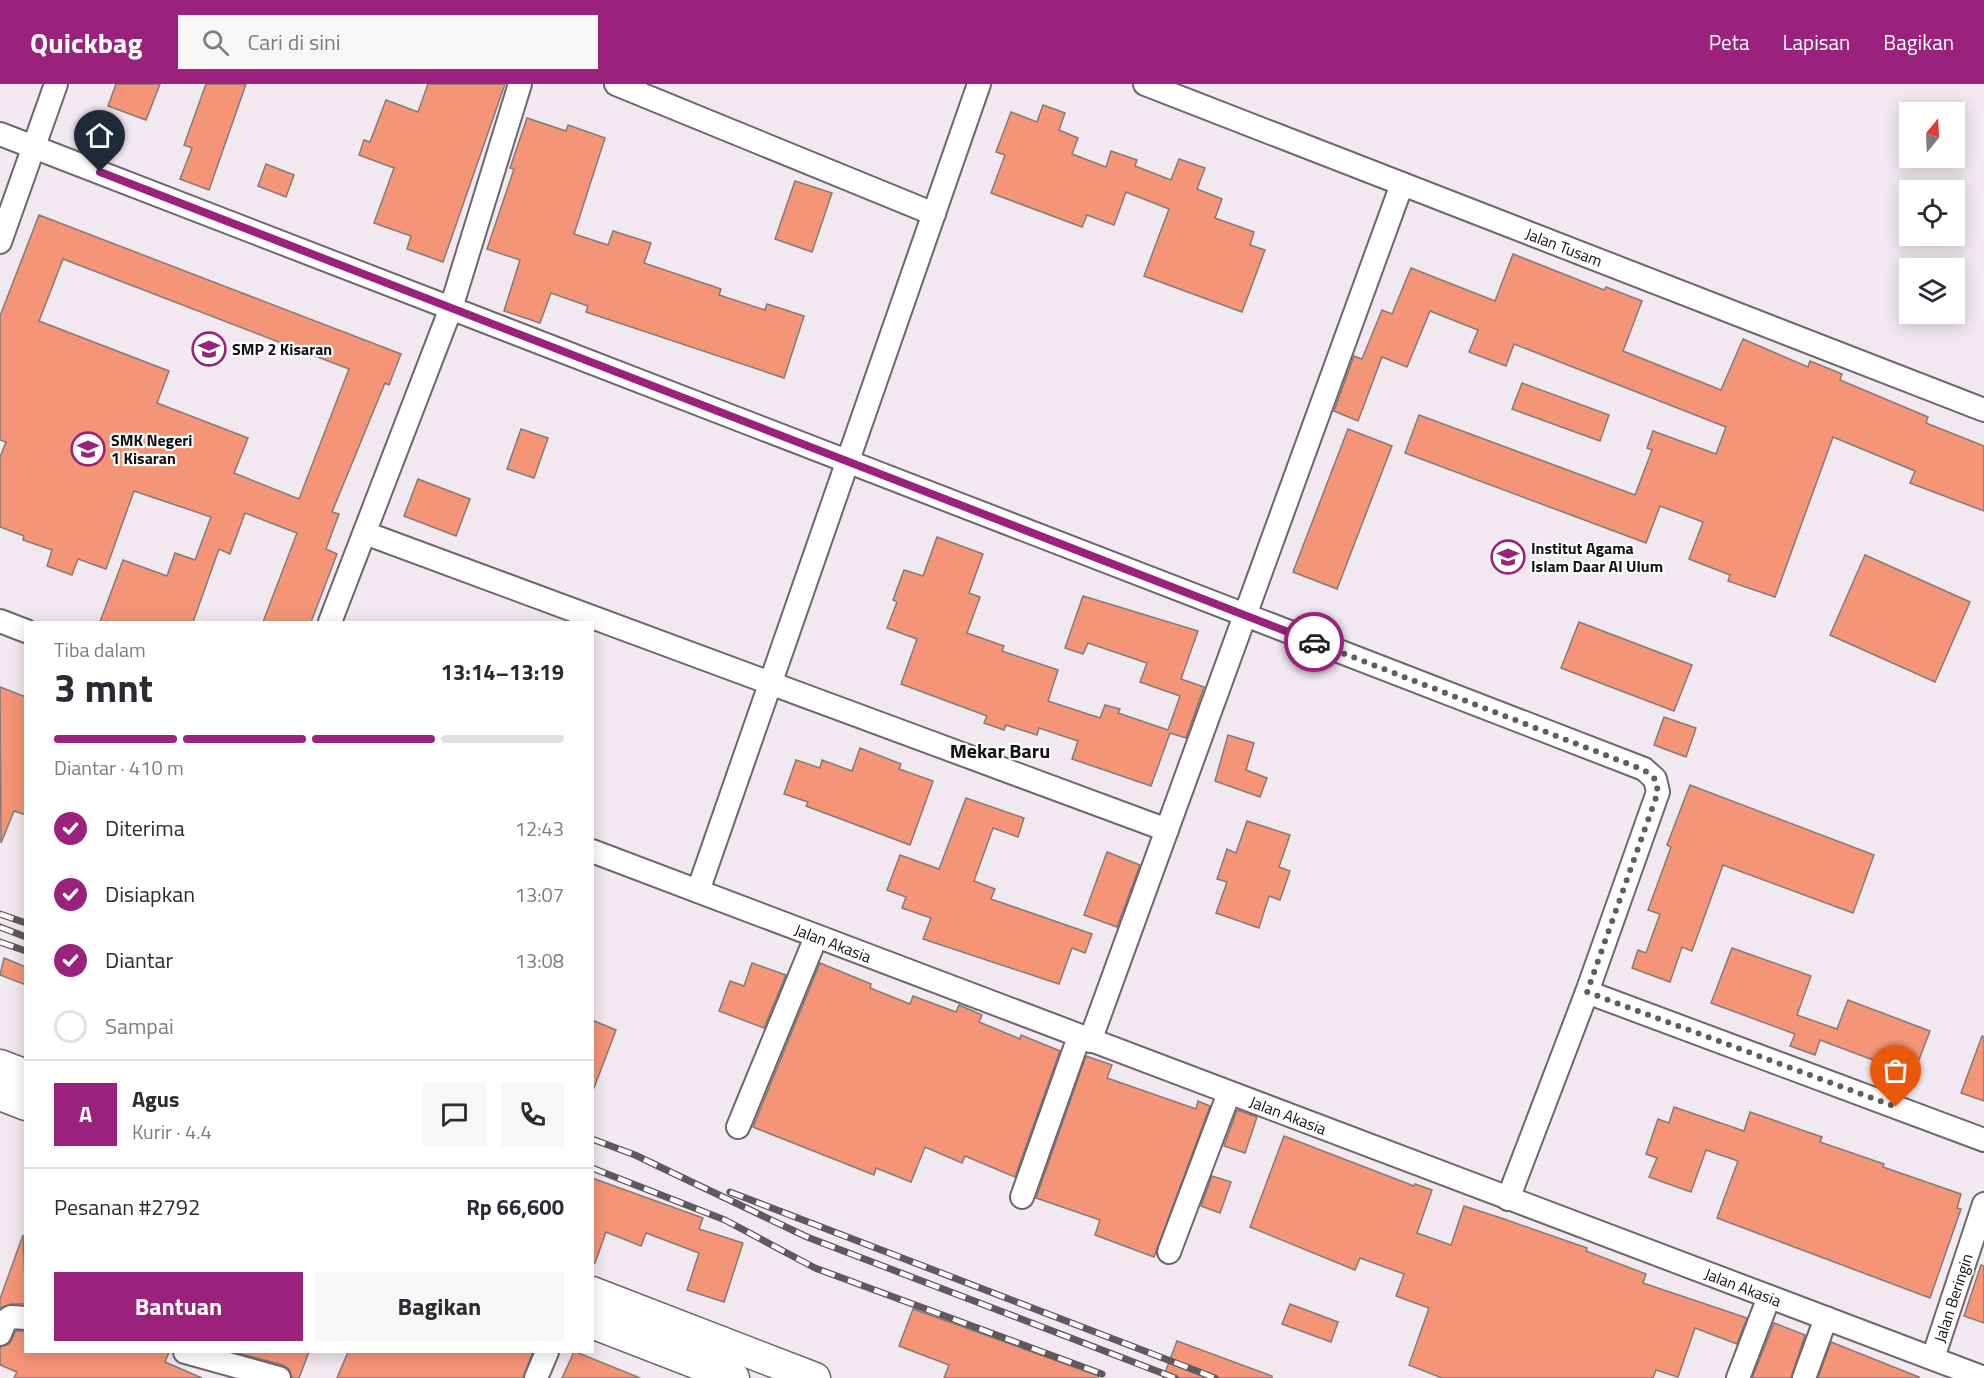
<!DOCTYPE html>
<html lang="id">
<head>
<meta charset="utf-8">
<style>
  :root { --surface:#fff; --page:#f7f7f7; --text:#2b2b33; --muted:#7c7c81; --line:#e1e1e2; --accent:#9a227c }
  body { margin:0; font-family:"Titillium Web",sans-serif; background:var(--page); color:var(--text); height:100vh; display:flex; flex-direction:column; font-size:22px; white-space:nowrap }
  * { box-sizing:border-box; margin:0 }
  p { font-size:20px; color:var(--muted) }
  .icon { flex:none; width:33px; height:33px; fill:none; stroke:currentColor; stroke-width:2; stroke-linecap:round; stroke-linejoin:round }
  .map { position:relative; flex:1; overflow:hidden }
  .drawer { position:absolute; left:24px; top:537px; width:570px; height:732px; display:flex; flex-direction:column; background:var(--surface); border-radius:0px; box-shadow:0 3px 15px #0003 }
  .drawer>* { flex:none }
  .needle { width:39px; rotate:18deg }
  .buttons { position:absolute; left:1899px; top:18px; display:grid; gap:12px }
  .buttons a { display:grid; place-items:center; width:66px; height:66px; border-radius:0px; background:var(--surface); box-shadow:0 3px 15px #0003; font-size:30px }
  .pin { position:absolute; display:grid; place-items:center; width:51px; height:51px; color:#fff; margin:-62px -26px; border-radius:50% 50% 50% 0; rotate:-45deg; box-shadow:0 0 6px #0007 }
  .pin .icon { rotate:45deg }
  .courier { position:absolute; display:grid; place-items:center; width:60px; height:60px; margin:-30px; border:4px solid #9a227c; border-radius:50%; background:#fff; color:#222; box-shadow:0 2px 8px #0007 }
  .summary em { font-style:normal; font-weight:700 }
  .summary div { display:flex; flex-direction:column-reverse }
  .summary { display:flex; align-items:center; justify-content:space-between; height:102px; padding:0 30px }
  h1 { font-size:39px; font-weight:700; line-height:45px }
  .bar { display:grid; grid-template-columns:repeat(4,1fr); gap:9px 6px; align-content:center; height:72px; padding:0 30px }
  .bar i { height:8px; border-radius:4px; background:var(--line) }
  .bar .current { background:var(--accent) }
  .bar p { grid-column:span 4 }
  .line { display:flex; align-items:center; gap:15px; padding:0 30px; border-top:2px solid var(--line) }
  .line div { flex:1 }
  .round { display:grid; place-items:center; flex:none; width:63px; height:63px; border-radius:0px; background:var(--page) }
  ol { padding:0 30px; list-style:none }
  li { display:flex; align-items:center; gap:18px; height:66px }
  li p { margin-inline-start:auto }
  li .icon { padding:6px; border-radius:50%; background:var(--accent); color:#fff; stroke-width:4 }
  li:last-child { color:var(--muted) }
  li i { width:33px; height:33px; border:3px solid var(--line); border-radius:50% }
  .action { display:flex; gap:12px; margin-top:auto; padding:12px 30px }
  .action a { flex:1; height:69px; border-radius:0px; background:var(--accent); color:#fff; font-size:24px; font-weight:700; line-height:69px; text-align:center }
  .action a+a { background:var(--page); color:var(--text) }
  header { display:flex; align-items:center; gap:36px; box-sizing:border-box; height:84px; padding:0 30px; background:var(--accent); color:#fff }
  header strong { font-size:28px }
  nav { display:flex; gap:33px; margin-inline-start:auto; font-size:21px }
  .search { width:420px; height:54px; background:var(--page); display:flex; align-items:center; gap:15px; box-sizing:border-box; padding:0 21px; border-radius:0px; color:var(--muted); font-size:22px }
  .map>svg:first-child { display:block }
  .building { fill:#f59577; stroke:#867a77; stroke-width:1.5; fill-rule:evenodd }
  .lines { fill:none; stroke-linecap:round; stroke-linejoin:round }
  .minor-casing { stroke:#6e656d; stroke-width:26 }
  .major-casing { stroke:#6e656d; stroke-width:33 }
  .minor { stroke:#fff; stroke-width:22 }
  .major { stroke:#fff; stroke-width:30 }
  .rail-casing { stroke:#5f595e; stroke-width:7 }
  .rail { stroke:#fff; stroke-width:4.5; stroke-dasharray:14; stroke-linecap:butt }
  .done { stroke:#615c60; stroke-width:6; stroke-dasharray:0 10.8 }
  .route { stroke:#9a227c; stroke-width:8 }
  .labels { text-anchor:middle; stroke-width:4.5; stroke-linejoin:round; paint-order:stroke }
  .street-label { font-size:16px; fill:#131013; stroke:#fff }
  .poi-label { font-size:16px; font-weight:bold; fill:#131013; stroke:#fff; text-anchor:start }
  .quarter-label { font-size:20px; font-weight:bold; fill:#131013; stroke:#fff }
</style>
</head>
<body>
<header>
<strong>Quickbag</strong>
<div class="search"><svg class="icon" aria-label="search" viewBox="0 0 24 24"><circle cx="10" cy="10" r="6"/><path d="M15 15l6 6"/></svg>Cari di sini</div>
<nav><a>Peta</a><a>Lapisan</a><a>Bagikan</a></nav>
</header>
<div class="map">
<svg width="1984" height="1294" viewBox="0 0 1984 1294">
  <rect width="100%" height="100%" fill="#f1e8f0"/>
  <!-- building -->
  <g class="building">
    <polygon points="116,0 160,0 146,36 108,22"/>
    <polygon points="206,0 246,0 209,106 180,95 192,64 184,61"/>
    <polygon points="428,0 505,0 443,178 407,165 411,152 374,139 394,84 359,71 364,56 370,58 386,16 418,28"/>
    <polygon points="1043,21 1065,29 1059,46 1078,54 1072,70 1106,83 1111,67 1137,76 1135,82 1171,96 1179,75 1205,84 1197,105 1222,115 1215,134 1254,148 1250,161 1265,166 1242,228 1144,192 1169,125 1126,108 1114,141 1087,131 1082,143 991,109 1005,71 996,68 1011,28 1037,38"/>
    <polygon points="527,34 566,47 568,41 605,54 574,150 608,161 613,147 651,159 644,179 721,205 719,211 765,226 767,220 804,232 784,294 586,228 588,222 551,209 540,239 504,227 520,176 487,165 514,85 510,84"/>
    <polygon points="266,80 294,91 286,113 258,102"/>
    <polygon points="795,97 832,109 812,168 775,155"/>
    <path d="M 39,131 L 401,270 L 389,301 L 385,299 L 332,428 L 339,430 L 326,465 L 337,470 L 311,538 L 263,538 L 297,449 L 245,429 L 230,470 L 219,465 L 193,538 L 100,538 L 123,476 L 167,492 L 175,469 L 195,476 L 211,433 L 134,407 L 106,485 L 78,475 L 72,491 L 47,482 L 52,466 L 23,456 L 24,452 L 0,443 L 0,373 L 6,358 L 0,356 L 0,232 ZM 63,175 L 349,285 L 299,415 L 234,389 L 248,354 L 157,319 L 169,287 L 39,237 Z"/>
    <polygon points="1513,170 1604,206 1606,203 1642,217 1623,267 1721,306 1743,255 1808,283 1810,277 1842,290 1840,296 1928,333 1926,339 1984,362 1984,427 1910,399 1915,387 1833,353 1775,513 1728,497 1730,491 1689,475 1703,438 1660,422 1646,459 1405,369 1419,331 1635,411 1652,366 1647,364 1653,347 1716,370 1726,343 1514,260 1506,282 1469,268 1478,246 1430,227 1407,283 1382,273 1358,337 1334,327 1354,272 1362,275 1382,226 1392,230 1411,184 1495,217"/>
    <polygon points="1522,299 1609,331 1600,357 1512,325"/>
    <polygon points="521,345 548,354 534,394 507,385"/>
    <polygon points="1348,345 1392,362 1337,505 1293,488"/>
    <polygon points="418,395 470,415 456,452 404,432"/>
    <polygon points="937,453 983,470 969,509 980,513 967,549 1004,562 1002,567 1058,586 1048,617 1100,634 1105,621 1120,625 1118,629 1168,646 1180,612 1140,598 1147,579 1088,559 1083,570 1065,564 1083,512 1198,547 1181,595 1204,603 1186,654 1170,649 1151,702 1072,675 1078,657 1039,644 1037,651 1006,641 1004,646 984,639 987,632 901,600 917,555 887,544 897,518 893,516 904,486 923,492"/>
    <polygon points="1865,471 1970,518 1935,598 1830,551"/>
    <polygon points="1579,538 1692,581 1674,627 1561,584"/>
    <polygon points="0,603 26,613 26,731 14,727 1,759"/>
    <polygon points="1664,633 1696,644 1686,673 1654,661"/>
    <polygon points="1228,651 1254,659 1246,686 1267,694 1260,713 1215,697"/>
    <polygon points="860,664 901,680 899,685 933,697 910,761 806,722 808,718 784,710 796,676 820,684 822,676 852,687"/>
    <polygon points="1690,701 1874,771 1853,829 1723,781 1692,867 1682,863 1670,898 1632,884 1638,866 1646,869 1660,830 1648,826 1671,763 1667,761"/>
    <polygon points="966,714 1024,734 1018,753 993,744 974,797 995,805 991,815 1092,850 1085,869 1072,864 1059,900 923,855 931,834 902,824 906,813 887,806 900,771 939,785"/>
    <polygon points="1247,737 1290,751 1279,783 1290,787 1280,816 1269,812 1259,844 1216,829 1227,798 1217,795 1227,765 1236,769"/>
    <polygon points="1107,768 1140,781 1117,843 1084,831"/>
    <polygon points="1732,864 1811,892 1797,931 1837,945 1848,916 1930,947 1913,991 1820,956 1815,971 1790,962 1795,950 1711,919"/>
    <polygon points="4,874 26,883 26,901 0,891"/>
    <polygon points="752,879 786,891 764,944 719,927 730,897 744,902"/>
    <polygon points="820,879 871,900 870,904 910,920 913,912 956,928 959,921 982,931 979,938 1020,955 1021,951 1060,967 1015,1093 965,1072 962,1079 925,1063 911,1098 876,1084 874,1091 753,1043"/>
    <polygon points="592,936 616,946 594,1004 592,1003"/>
    <polygon points="1982,952 1984,953 1984,1017 1961,1009"/>
    <polygon points="1086,972 1112,981 1107,994 1196,1025 1198,1017 1210,1022 1154,1173 1095,1151 1100,1136 1036,1114"/>
    <polygon points="1674,1023 1744,1047 1750,1028 1822,1053 1820,1058 1884,1080 1883,1083 1961,1110 1957,1124 1961,1125 1930,1214 1717,1134 1738,1077 1706,1066 1691,1108 1649,1093 1657,1074 1646,1070 1658,1035 1669,1039"/>
    <polygon points="1237,1026 1257,1033 1245,1069 1224,1062"/>
    <polygon points="1284,1052 1414,1102 1415,1100 1432,1106 1417,1149 1451,1161 1464,1122 1504,1135 1587,1164 1586,1167 1646,1190 1643,1199 1747,1234 1737,1260 1695,1244 1678,1293 1656,1286 1653,1294 1442,1294 1409,1281 1429,1224 1396,1212 1404,1190 1360,1174 1355,1186 1250,1143"/>
    <polygon points="1212,1092 1231,1098 1220,1129 1201,1122"/>
    <polygon points="592,1094 703,1134 699,1145 743,1159 724,1218 687,1206 699,1169 646,1149 641,1162 606,1148 595,1179 592,1179"/>
    <polygon points="23,1151 26,1220 11,1220 0,1224 0,1215"/>
    <polygon points="1981,1181 1984,1182 1984,1239 1964,1232"/>
    <polygon points="1290,1220 1338,1238 1331,1258 1282,1240"/>
    <polygon points="913,1225 1099,1292 1098,1294 944,1294 949,1281 899,1262"/>
    <polygon points="1774,1239 1805,1251 1791,1294 1752,1294"/>
    <polygon points="16,1247 26,1247 26,1268 169,1268 165,1278 202,1294 14,1294 17,1288 0,1281 0,1263 9,1260"/>
    <polygon points="1177,1257 1272,1292 1272,1294 1163,1294"/>
    <polygon points="1831,1258 1919,1293 1919,1294 1818,1294"/>
    <polygon points="234,1268 309,1268 299,1294 292,1294 289,1285 283,1281"/>
    <polygon points="348,1268 533,1268 523,1294 337,1294"/>
    <polygon points="574,1268 576,1268 640,1294 562,1294"/>
  </g>
  <g class="lines">
    <!-- minor casing -->
    <g class="minor-casing">
      <g id="minor">
        <polyline points="616,0 934,130"/>
        <polyline points="1145,0 1984,326"/>
        <polyline points="0,50 1644,685 1655,695 1658,708 1587,908 1508,1115"/>
        <polyline points="0,158 56,0"/>
        <polyline points="365,449 1167,746"/>
        <polyline points="0,537 26,547"/>
        <polyline points="330,538 451,224 520,0"/>
        <polyline points="592,767 1984,1294"/>
        <polyline points="698,807 979,0"/>
        <polyline points="1587,908 1984,1056"/>
        <polyline points="1090,957 1402,100"/>
        <polyline points="738,1043 816,853"/>
        <polyline points="1022,1113 1079,953"/>
        <polyline points="1169,1168 1229,1009"/>
        <polyline points="0,1250 5,1237 11,1233 26,1234"/>
        <polyline points="185,1268 279,1294"/>
        <polyline points="1933,1274 1984,1120"/>
        <polyline points="536,1294 547,1268"/>
        <polyline points="1738,1294 1769,1213"/>
        <polyline points="1804,1294 1826,1234"/>
      </g>
    </g>
    <!-- major casing -->
    <g class="major-casing">
      <g id="major">
        <polyline points="0,981 26,991"/>
        <polyline points="0,1011 26,1021"/>
        <polyline points="592,1208 815,1294"/>
        <polyline points="592,1239 734,1294"/>
      </g>
    </g>
    <!-- minor -->
    <use href="#minor" class="minor"/>
    <!-- major -->
    <use href="#major" class="major"/>
    <!-- rail casing -->
    <g class="rail-casing">
      <g id="rail">
        <polyline points="0,830 26,839"/>
        <polyline points="0,843 26,853"/>
        <polyline points="0,858 26,867"/>
        <polyline points="592,1055 635,1071 807,1153 1175,1294"/>
        <polyline points="592,1084 725,1136 815,1184 1102,1290"/>
        <polyline points="730,1108 1215,1294"/>
      </g>
    </g>
    <!-- rail -->
    <use href="#rail" class="rail"/>
  </g>
  <g class="lines">
    <!-- done -->
    <polyline class="done" points="1314,558 1644,686 1655,695 1658,708 1587,908 1896,1023"/>
    <!-- route -->
    <polyline class="route" points="100,88 1314,558"/>
  </g>
  <!-- icons -->
  <defs>
    <g id="school-ring" transform="scale(1.725)"><circle r="9.5" fill="#fff" stroke="#9a227c" stroke-width="1.5"/><path d="M0-5L7-2L0 1L-7-2ZM-4 1L0 2.5L4 1V4Q0 6-4 4Z" fill="#9a227c"/></g>
    <g id="university-ring" transform="scale(1.725)"><circle r="9.5" fill="#fff" stroke="#9a227c" stroke-width="1.5"/><path d="M0-5L7-2L0 1L-7-2ZM-4 1L0 2.5L4 1V4Q0 6-4 4Z" fill="#9a227c"/></g>
  </defs>
  <g fill-rule="evenodd">
    <use href="#school-ring" x="209" y="265"/>
    <use href="#school-ring" x="88" y="365"/>
    <use href="#university-ring" x="1508" y="473"/>
  </g>
  <g class="labels">
    <!-- street labels -->
    <g class="street-label">
      <text transform="translate(1564 163) rotate(21)" y="6">Jalan Tusam</text>
      <text transform="translate(833 859) rotate(21)" y="6">Jalan Akasia</text>
      <text transform="translate(1288 1031) rotate(21)" y="6">Jalan Akasia</text>
      <text transform="translate(1743 1203) rotate(21)" y="6">Jalan Akasia</text>
      <text transform="translate(1953 1214) rotate(-72)" y="6">Jalan Beringin</text>
    </g>
    <!-- poi labels -->
    <g class="poi-label">
      <text x="232" y="271">SMP 2 Kisaran</text>
      <text x="111" y="362">SMK Negeri<tspan x="111" dy="18">1 Kisaran</tspan></text>
      <text x="1531" y="470">Institut Agama<tspan x="1531" dy="18">Islam Daar Al Ulum</tspan></text>
    </g>
    <!-- quarter labels -->
    <g class="quarter-label">
      <text x="1000" y="674">Mekar Baru</text>
    </g>
  </g>
</svg>
<div class="buttons">
<a><svg class="needle" viewBox="-14 -14 28 28"><path d="M0-13l5 13h-10z" fill="#e53935"/><path d="M0 13l5-13h-10z" fill="#7c7c81"/></svg></a>
<a><svg class="icon" aria-label="locate" viewBox="0 0 24 24"><circle cx="12" cy="12" r="6"/><path d="M12 2v4M12 18v4M2 12h4M18 12h4"/></svg></a>
<a><svg class="icon" aria-label="layers" viewBox="0 0 24 24"><path d="M12 4l9 5-9 5-9-5zM3 14l9 5 9-5"/></svg></a>
</div>
<div class="pin" style="left:1896px;top:1023px;background:#ea580c"><svg class="icon" aria-label="bag" viewBox="0 0 24 24"><path d="M5 8h14l-1 12H6zM9 8a3 3 0 0 1 6 0"/></svg></div>
<div class="pin" style="left:100px;top:88px;background:#1f2937"><svg class="icon" aria-label="home" viewBox="0 0 24 24"><path d="M3 11l9-7 9 7M6 9v11h12V9"/></svg></div>
<div class="courier" style="left:1314px;top:558px"><svg class="icon" aria-label="car" viewBox="0 0 24 24"><path d="M5 17H2v-5l4-1 3-4h7l3 4 3 1v5h-3M9 17h6M6 11h13"/><circle cx="7" cy="17" r="2"/><circle cx="17" cy="17" r="2"/></svg></div>
<section class="drawer">
<div class="summary"><div><h1>3 mnt</h1><p>Tiba dalam</p></div><em>13:14–13:19</em></div>
<div class="bar"><i class="current"></i><i class="current"></i><i class="current"></i><i></i><p>Diantar · 410 m</p></div>
<ol>
<li><svg class="icon" aria-label="check" viewBox="0 0 24 24"><path d="M5 12l5 5 9-10"/></svg>Diterima<p>12:43</p></li>
<li><svg class="icon" aria-label="check" viewBox="0 0 24 24"><path d="M5 12l5 5 9-10"/></svg>Disiapkan<p>13:07</p></li>
<li><svg class="icon" aria-label="check" viewBox="0 0 24 24"><path d="M5 12l5 5 9-10"/></svg>Diantar<p>13:08</p></li>
<li><i></i>Sampai</li>
</ol>
<div class="line" style="height:108px"><b class="round" style="background:var(--accent);color:#fff">A</b><div><b>Agus</b><p>Kurir · 4.4</p></div><a class="round"><svg class="icon" aria-label="chat" viewBox="0 0 24 24"><path d="M4 5h16v11H9l-5 4z"/></svg></a><a class="round"><svg class="icon" aria-label="phone" viewBox="0 0 24 24"><path d="M5 4h4l2 5-3 2q2 4 5 5l2-3 5 2v4C11 20 4 13 5 4z"/></svg></a></div>
<div class="line" style="height:78px"><div>Pesanan #2792</div><b>Rp 66,600</b></div>
<div class="action"><a>Bantuan</a><a>Bagikan</a></div>
</section>
</div>
</body>
</html>
